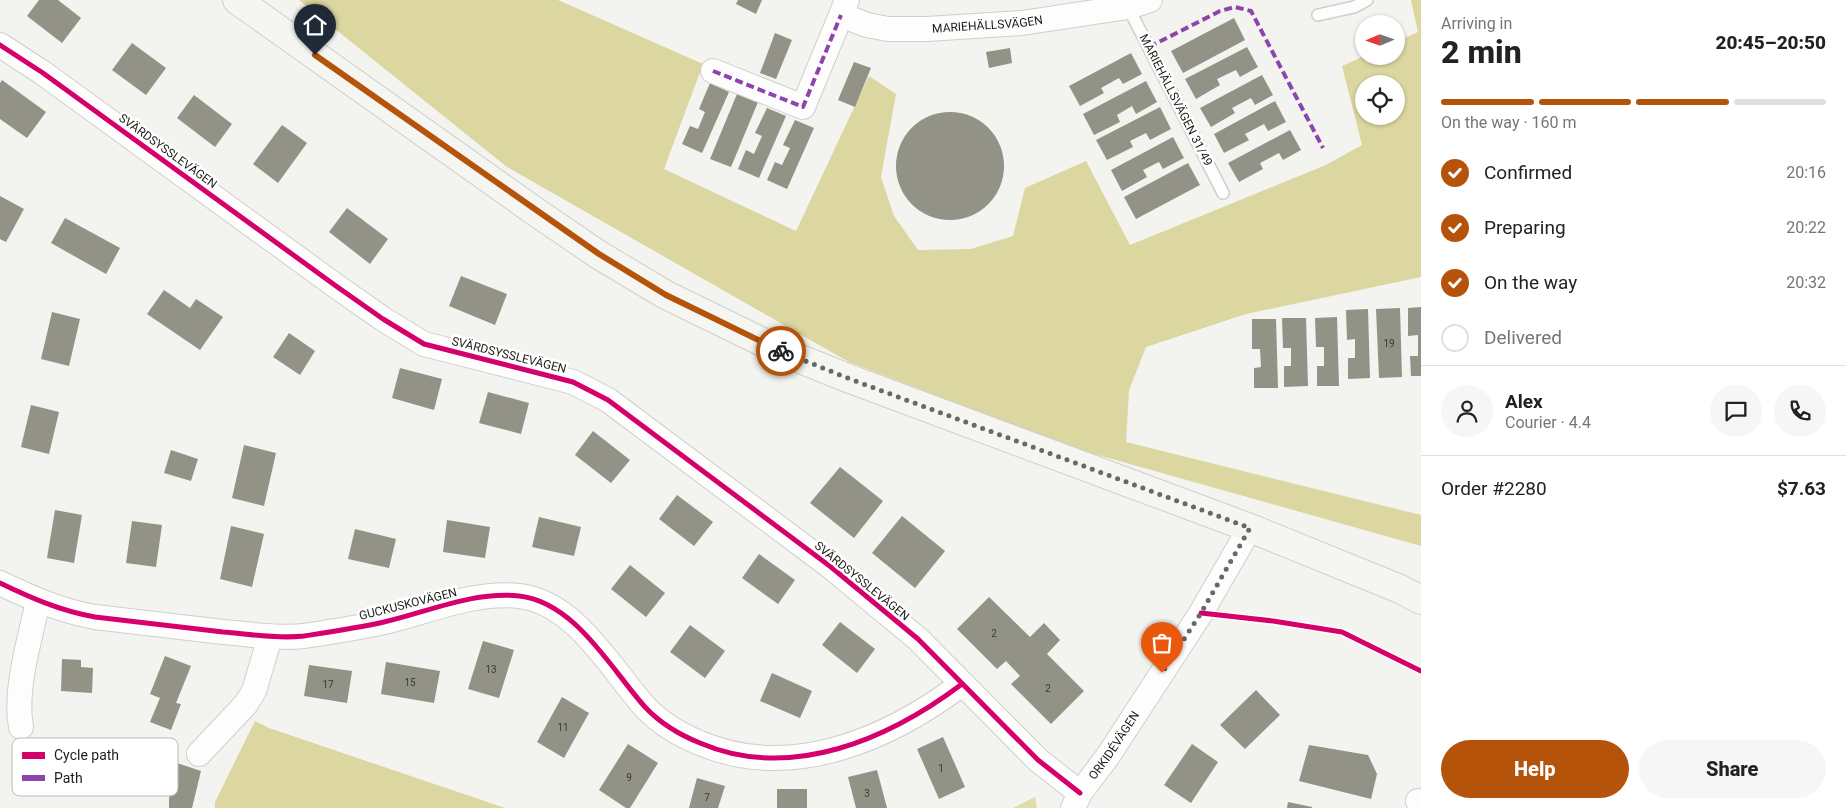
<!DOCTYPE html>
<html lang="en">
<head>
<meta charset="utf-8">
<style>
  :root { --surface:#fff; --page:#f6f6f6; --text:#222; --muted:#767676; --line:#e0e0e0; --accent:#b45309 }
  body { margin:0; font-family:Roboto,sans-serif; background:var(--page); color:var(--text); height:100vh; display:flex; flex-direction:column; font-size:19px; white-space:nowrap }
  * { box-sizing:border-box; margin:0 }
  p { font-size:16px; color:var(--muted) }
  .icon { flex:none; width:28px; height:28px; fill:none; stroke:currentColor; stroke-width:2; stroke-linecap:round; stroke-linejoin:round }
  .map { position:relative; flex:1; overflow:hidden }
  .sheet { display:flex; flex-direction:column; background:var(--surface); width:425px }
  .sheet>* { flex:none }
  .needle { width:32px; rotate:268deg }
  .buttons { position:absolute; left:1355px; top:15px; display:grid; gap:10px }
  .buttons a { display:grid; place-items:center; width:50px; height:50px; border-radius:50%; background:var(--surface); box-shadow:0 1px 4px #0004; font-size:25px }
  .pin { position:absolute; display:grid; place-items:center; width:42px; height:42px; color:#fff; margin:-51px -21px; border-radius:50% 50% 50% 0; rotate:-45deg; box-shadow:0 0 5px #0007 }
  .pin .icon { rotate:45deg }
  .courier { position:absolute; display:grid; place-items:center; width:50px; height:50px; margin:-25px; border:4px solid #b45309; border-radius:50%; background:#fff; color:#222; box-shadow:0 1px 6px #0007 }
  .overview em { font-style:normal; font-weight:800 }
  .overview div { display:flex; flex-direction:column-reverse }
  .overview { display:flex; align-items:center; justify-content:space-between; height:85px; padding:0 20px }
  h1 { font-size:32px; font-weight:800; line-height:38px }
  .bar { display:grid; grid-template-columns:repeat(4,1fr); gap:8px 5px; align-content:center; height:60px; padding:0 20px }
  .bar i { height:6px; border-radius:4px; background:var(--line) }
  .bar .selected { background:var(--accent) }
  .bar p { grid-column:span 4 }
  .line { display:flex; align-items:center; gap:12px; padding:0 20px; border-top:1px solid var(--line) }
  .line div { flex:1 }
  .round { display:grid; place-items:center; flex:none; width:52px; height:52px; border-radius:26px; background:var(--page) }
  ol { padding:0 20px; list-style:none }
  li { display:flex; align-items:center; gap:15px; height:55px }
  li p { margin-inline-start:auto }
  li .icon { padding:5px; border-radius:50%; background:var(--accent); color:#fff; stroke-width:4 }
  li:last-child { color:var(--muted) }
  li i { width:28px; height:28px; border:2px solid var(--line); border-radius:50% }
  .primary-button { display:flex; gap:10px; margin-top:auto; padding:10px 20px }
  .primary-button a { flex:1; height:58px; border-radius:30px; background:var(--accent); color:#fff; font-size:20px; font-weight:800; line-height:58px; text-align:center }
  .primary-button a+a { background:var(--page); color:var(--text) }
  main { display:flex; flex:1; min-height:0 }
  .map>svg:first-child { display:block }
  .green { fill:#e2dcaa }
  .forest { fill:#dcd6a1; fill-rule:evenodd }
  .building { fill:#939287 }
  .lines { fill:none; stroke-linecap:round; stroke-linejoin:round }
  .service-casing { stroke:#cfcfcc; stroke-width:14 }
  .minor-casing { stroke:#cfcfcc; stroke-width:26 }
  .secondary-casing { stroke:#cfcfcc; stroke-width:30 }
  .service { stroke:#fdfdfd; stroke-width:11 }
  .minor { stroke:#fdfdfd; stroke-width:24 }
  .secondary { stroke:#f5f5f2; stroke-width:28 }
  .quiet { stroke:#8e44ad; stroke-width:4; stroke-dasharray:8 4; stroke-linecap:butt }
  .cycleway-casing { stroke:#fff; stroke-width:8 }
  .cycleway { stroke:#d6006c; stroke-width:5 }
  .done { stroke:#686865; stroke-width:5; stroke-dasharray:0 9 }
  .route { stroke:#b45309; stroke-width:6 }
  .labels { text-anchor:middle; stroke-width:5; stroke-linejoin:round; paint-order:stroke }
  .number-label { font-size:10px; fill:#3a3a36 }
  .street-label { font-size:12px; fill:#1d1d1b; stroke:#fff }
  .key { fill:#fff; stroke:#bbb; stroke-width:1 }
  .key-label { font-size:14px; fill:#1d1d1b }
</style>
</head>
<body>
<main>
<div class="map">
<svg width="1421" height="808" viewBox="0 0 1421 808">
  <rect width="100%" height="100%" fill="#f3f3ef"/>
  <!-- green -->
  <polygon class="green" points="1035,797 1037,808 1013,808"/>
  <!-- forest -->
  <g class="forest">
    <path d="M 299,0 L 558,0 L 703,64 L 664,169 L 796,231 L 869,76 L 896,94 L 881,177 L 894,216 L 918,250 L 971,249 L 1013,236 L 1025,188 L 1086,161 L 1130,245 L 1326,165 L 1362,145 L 1342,66 L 1364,56 L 1396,56 L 1396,42 L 1418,32 L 1411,0 L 1421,0 L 1421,277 L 1246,314 L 1146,347 L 1129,390 L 1126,442 L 1421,515 L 1421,546 L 1073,448 L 849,362 L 507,167 ZM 1364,84 L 1396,84 L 1396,116 L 1364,116 Z"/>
    <polygon points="255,721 269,728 505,808 215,808 215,802"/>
  </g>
  <!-- building -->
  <g class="building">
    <polygon points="39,0 58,0 81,18 62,43 27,16"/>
    <polygon points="738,0 762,0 756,14 736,4"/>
    <polygon points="1234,18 1245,40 1183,73 1171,51"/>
    <polygon points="775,33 792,40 776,79 760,73"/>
    <polygon points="132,43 166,68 146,95 112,70"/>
    <polygon points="1247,47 1258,67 1240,77 1236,70 1217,79 1220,85 1196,99 1185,79"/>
    <polygon points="1010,48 1012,63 989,68 986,52"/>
    <polygon points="1131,53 1142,74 1123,84 1119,78 1101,88 1104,93 1080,106 1069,86"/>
    <polygon points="854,62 871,68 855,107 838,100"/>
    <polygon points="1262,75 1273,95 1255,105 1251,98 1232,108 1235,113 1211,127 1200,108"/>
    <polygon points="2,80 46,112 27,138 0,119 0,83"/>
    <polygon points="1146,81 1157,102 1136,114 1132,106 1117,115 1120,122 1094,135 1083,114"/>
    <polygon points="710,83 729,92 702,153 682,144 690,126 698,129 705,112 699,109"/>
    <polygon points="737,94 758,102 731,167 710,159"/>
    <polygon points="194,95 232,124 215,147 177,118"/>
    <polygon points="1275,101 1286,122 1268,131 1264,124 1245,134 1249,140 1224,153 1214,134"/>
    <polygon points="1160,107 1171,129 1150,140 1146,133 1130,141 1133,147 1107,160 1096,140"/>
    <polygon points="767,108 786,116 759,178 738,169 746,150 754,154 762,136 755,133"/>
    <circle cx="950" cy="166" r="54"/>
    <polygon points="795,120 814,128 787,189 767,180 775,162 782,165 790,148 783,145"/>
    <polygon points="282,125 307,143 278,183 253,164"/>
    <polygon points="1290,130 1301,150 1283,160 1279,153 1260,163 1263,169 1239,182 1228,163"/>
    <polygon points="1173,137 1184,158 1163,169 1159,162 1143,170 1147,177 1122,191 1111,170"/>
    <polygon points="1188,163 1200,185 1136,219 1124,197"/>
    <polygon points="0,196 24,209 6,242 0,239"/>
    <polygon points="347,208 388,239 370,264 329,232"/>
    <polygon points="65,218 120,248 106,274 51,243"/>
    <polygon points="461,276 507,294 495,325 449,306"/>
    <polygon points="164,290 190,308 196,299 223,317 200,350 147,314"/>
    <polygon points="1421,307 1421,376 1411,376 1410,356 1418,356 1418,335 1408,336 1408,308"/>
    <polygon points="1400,308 1402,377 1379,378 1376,309"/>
    <polygon points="1368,309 1370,378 1348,379 1348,358 1355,358 1355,339 1347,340 1346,310"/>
    <polygon points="52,312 80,319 69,366 41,359"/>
    <polygon points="1337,317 1339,386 1317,386 1317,366 1324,366 1324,347 1316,347 1315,318"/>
    <polygon points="1282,318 1306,318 1308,386 1284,387 1284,366 1291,366 1291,348 1283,348"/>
    <polygon points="1252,319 1276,319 1278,388 1254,388 1254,368 1261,367 1260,349 1252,349"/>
    <polygon points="289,333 315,351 300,375 273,357"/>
    <polygon points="400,368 442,379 434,410 392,398"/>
    <polygon points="488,392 529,403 521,434 479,423"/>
    <polygon points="31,405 59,412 49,454 21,447"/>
    <polygon points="593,431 630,460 611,483 575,455"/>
    <polygon points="244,445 276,453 264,506 232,498"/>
    <polygon points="171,450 198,459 191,481 164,473"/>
    <polygon points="840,467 883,501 854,538 810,503"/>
    <polygon points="677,495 713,522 694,546 659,519"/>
    <polygon points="55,510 82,515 74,563 47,558"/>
    <polygon points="902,516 945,551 915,588 872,553"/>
    <polygon points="539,517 581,527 574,556 532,547"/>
    <polygon points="447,520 490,527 485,558 443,552"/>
    <polygon points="132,521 162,525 156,567 126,563"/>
    <polygon points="231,526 264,534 252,587 220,579"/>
    <polygon points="355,529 396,539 389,568 348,559"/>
    <polygon points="759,554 795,580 778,604 742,578"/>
    <polygon points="630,565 665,593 646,617 611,589"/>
    <polygon points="989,597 1030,637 1044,623 1060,640 1047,654 1084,691 1051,724 1011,684 1020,676 1006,661 997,669 957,629"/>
    <polygon points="840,622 875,649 857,673 822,645"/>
    <polygon points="690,625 725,651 705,678 670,652"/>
    <polygon points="483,641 514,650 499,698 468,689"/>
    <polygon points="165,656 191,666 176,703 181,704 171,730 150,722 160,698 150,694"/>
    <polygon points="62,659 81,660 81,667 93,668 92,693 61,691"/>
    <polygon points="386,662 440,671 434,703 381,694"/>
    <polygon points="309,665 352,671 347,703 304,696"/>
    <polygon points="772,673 812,691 800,718 760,701"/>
    <polygon points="1256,690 1280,715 1245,749 1220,725"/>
    <polygon points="562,697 589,713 564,758 537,742"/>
    <polygon points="943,737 965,787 939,799 917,749"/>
    <polygon points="628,744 658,763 630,808 626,808 599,790"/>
    <polygon points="1192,744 1218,762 1191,803 1164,785"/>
    <polygon points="1309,745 1368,755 1377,774 1371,799 1299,781"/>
    <polygon points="177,763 201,771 192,808 169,808 169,798"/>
    <polygon points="877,770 887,808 856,808 848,777"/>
    <polygon points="697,778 725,786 718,808 689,808"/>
    <rect x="777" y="789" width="30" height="19"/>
    <polygon points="1288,802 1312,807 1312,808 1287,808"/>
  </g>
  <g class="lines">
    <!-- service casing -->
    <g class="service-casing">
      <g id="service">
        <polyline points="1128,7 1223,193"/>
        <polyline points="1318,15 1354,7 1367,0"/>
      </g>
    </g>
    <!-- minor casing -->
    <g class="minor-casing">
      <g id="minor">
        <path id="s1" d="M 847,0 L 841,15 L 867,25 L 888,29 L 927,29 L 1022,23 L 1128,7 L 1150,0"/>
        <polyline points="0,45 43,73 109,121 336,286 383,319 424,344 573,382 608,400 831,567 918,639 1038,760 1080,793"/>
        <polyline points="713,71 803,107 841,15"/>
        <path d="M 0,583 C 31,598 61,611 95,617 C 137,622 180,627 223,632 C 249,634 277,639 304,636 C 330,632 357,628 384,622 C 428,612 473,591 519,596 C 575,602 611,669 645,707 C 660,723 680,735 700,743 C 791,782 889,739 962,684"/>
        <path d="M 21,727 C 14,689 30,640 38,601"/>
        <polyline points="199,754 246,704 254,691 270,637"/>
        <polyline points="1418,801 1421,806"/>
        <path id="s2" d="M 1073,808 L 1080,793 L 1108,756 L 1201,613 L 1250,528"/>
      </g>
    </g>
    <!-- secondary casing -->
    <g class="secondary-casing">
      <polyline id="secondary" points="237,0 533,210 599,255 666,295 783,352 850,379 1250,528 1400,589 1421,600"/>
    </g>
    <!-- service -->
    <use href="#service" class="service"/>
    <!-- minor -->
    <use href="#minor" class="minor"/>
    <!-- secondary -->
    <use href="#secondary" class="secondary"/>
    <!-- quiet -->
    <g class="quiet">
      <polyline points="1149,47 1220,11 1235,7 1251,11 1323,148"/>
      <polyline points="713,71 803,107 841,15"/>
    </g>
    <!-- cycleway casing -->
    <g class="cycleway-casing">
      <g id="cycleway">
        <polyline points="0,45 43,73 109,121 336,286 383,319 424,344 573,382 608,400 831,567 918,639 1038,760 1080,793"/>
        <path d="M 0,583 C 31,598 61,611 95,617 C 137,622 180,627 223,632 C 249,634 277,639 304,636 C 330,632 357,628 384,622 C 428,612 473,591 519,596 C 575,602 611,669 645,707 C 660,723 680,735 700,743 C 791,782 889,739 962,684"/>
        <polyline points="1201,613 1273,621 1342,632 1421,671"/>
      </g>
    </g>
    <!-- cycleway -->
    <use href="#cycleway" class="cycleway"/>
  </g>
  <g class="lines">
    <!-- done -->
    <polyline class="done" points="781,351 850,379 1250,528 1201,613 1162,673"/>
    <!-- route -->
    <polyline class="route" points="315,55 599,254 666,295 781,351"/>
  </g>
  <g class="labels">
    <!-- number labels -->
    <g class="number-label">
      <text x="1389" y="347">19</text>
      <text x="994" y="637">2</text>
      <text x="491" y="673">13</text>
      <text x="410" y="686">15</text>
      <text x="328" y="688">17</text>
      <text x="1048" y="692">2</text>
      <text x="563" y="731">11</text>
      <text x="941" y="772">1</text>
      <text x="629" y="781">9</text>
      <text x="867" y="797">3</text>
      <text x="707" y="801">7</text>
    </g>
    <!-- street labels -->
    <g class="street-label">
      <text dy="4" stroke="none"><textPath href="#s1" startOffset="165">MARIEHÄLLSVÄGEN</textPath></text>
      <text transform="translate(1176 100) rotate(63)" y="4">MARIEHÄLLSVÄGEN 31/49</text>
      <text transform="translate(168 151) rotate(36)" y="4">SVÄRDSYSSLEVÄGEN</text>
      <text transform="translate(509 355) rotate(14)" y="4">SVÄRDSYSSLEVÄGEN</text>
      <text transform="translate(862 581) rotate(39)" y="4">SVÄRDSYSSLEVÄGEN</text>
      <text transform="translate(408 604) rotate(-14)" y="4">GUCKUSKOVÄGEN</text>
      <text dy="4" stroke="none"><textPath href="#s2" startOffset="75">ORKIDÉVÄGEN</textPath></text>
    </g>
  </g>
  <!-- legend -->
  <rect x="12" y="738" width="166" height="58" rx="8" class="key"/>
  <rect x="22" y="752" width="23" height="7" fill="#d6006c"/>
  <rect x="22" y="775" width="23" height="6" fill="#8e44ad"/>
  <g class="key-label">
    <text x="54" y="760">Cycle path</text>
    <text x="54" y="783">Path</text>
  </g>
</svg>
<div class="buttons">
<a><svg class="needle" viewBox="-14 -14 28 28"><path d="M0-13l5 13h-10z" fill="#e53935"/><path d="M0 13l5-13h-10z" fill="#767676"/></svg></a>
<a><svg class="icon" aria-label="locate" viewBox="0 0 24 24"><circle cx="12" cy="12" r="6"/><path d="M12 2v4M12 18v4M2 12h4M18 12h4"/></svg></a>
</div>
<div class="pin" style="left:1162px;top:673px;background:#ea580c"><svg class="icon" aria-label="bag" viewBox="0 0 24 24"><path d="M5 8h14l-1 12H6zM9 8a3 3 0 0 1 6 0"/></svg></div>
<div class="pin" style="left:315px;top:55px;background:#1f2937"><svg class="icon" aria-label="home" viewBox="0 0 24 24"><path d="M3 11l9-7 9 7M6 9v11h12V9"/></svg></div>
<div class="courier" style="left:781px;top:351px"><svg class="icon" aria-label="bike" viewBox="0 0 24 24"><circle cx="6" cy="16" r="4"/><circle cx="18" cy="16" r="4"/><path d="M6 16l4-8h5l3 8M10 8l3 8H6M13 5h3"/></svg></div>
</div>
<section class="sheet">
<div class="overview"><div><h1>2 min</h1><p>Arriving in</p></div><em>20:45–20:50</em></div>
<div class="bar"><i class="selected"></i><i class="selected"></i><i class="selected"></i><i></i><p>On the way · 160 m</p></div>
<ol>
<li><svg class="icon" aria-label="check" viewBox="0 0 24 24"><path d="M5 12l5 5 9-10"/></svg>Confirmed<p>20:16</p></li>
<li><svg class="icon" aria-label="check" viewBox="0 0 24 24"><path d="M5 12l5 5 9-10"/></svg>Preparing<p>20:22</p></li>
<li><svg class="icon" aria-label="check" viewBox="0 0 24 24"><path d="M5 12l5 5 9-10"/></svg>On the way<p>20:32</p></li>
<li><i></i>Delivered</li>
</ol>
<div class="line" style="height:90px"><a class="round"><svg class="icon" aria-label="person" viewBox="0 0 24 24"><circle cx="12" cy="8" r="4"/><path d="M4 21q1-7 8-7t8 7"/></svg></a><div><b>Alex</b><p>Courier · 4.4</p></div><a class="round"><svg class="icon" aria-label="chat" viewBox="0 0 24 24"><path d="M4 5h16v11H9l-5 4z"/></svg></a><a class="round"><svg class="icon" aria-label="phone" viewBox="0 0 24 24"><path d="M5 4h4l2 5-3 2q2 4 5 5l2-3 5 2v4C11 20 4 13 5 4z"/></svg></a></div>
<div class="line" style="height:65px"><div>Order #2280</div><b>$7.63</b></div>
<div class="primary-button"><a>Help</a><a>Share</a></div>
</section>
</main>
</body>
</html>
